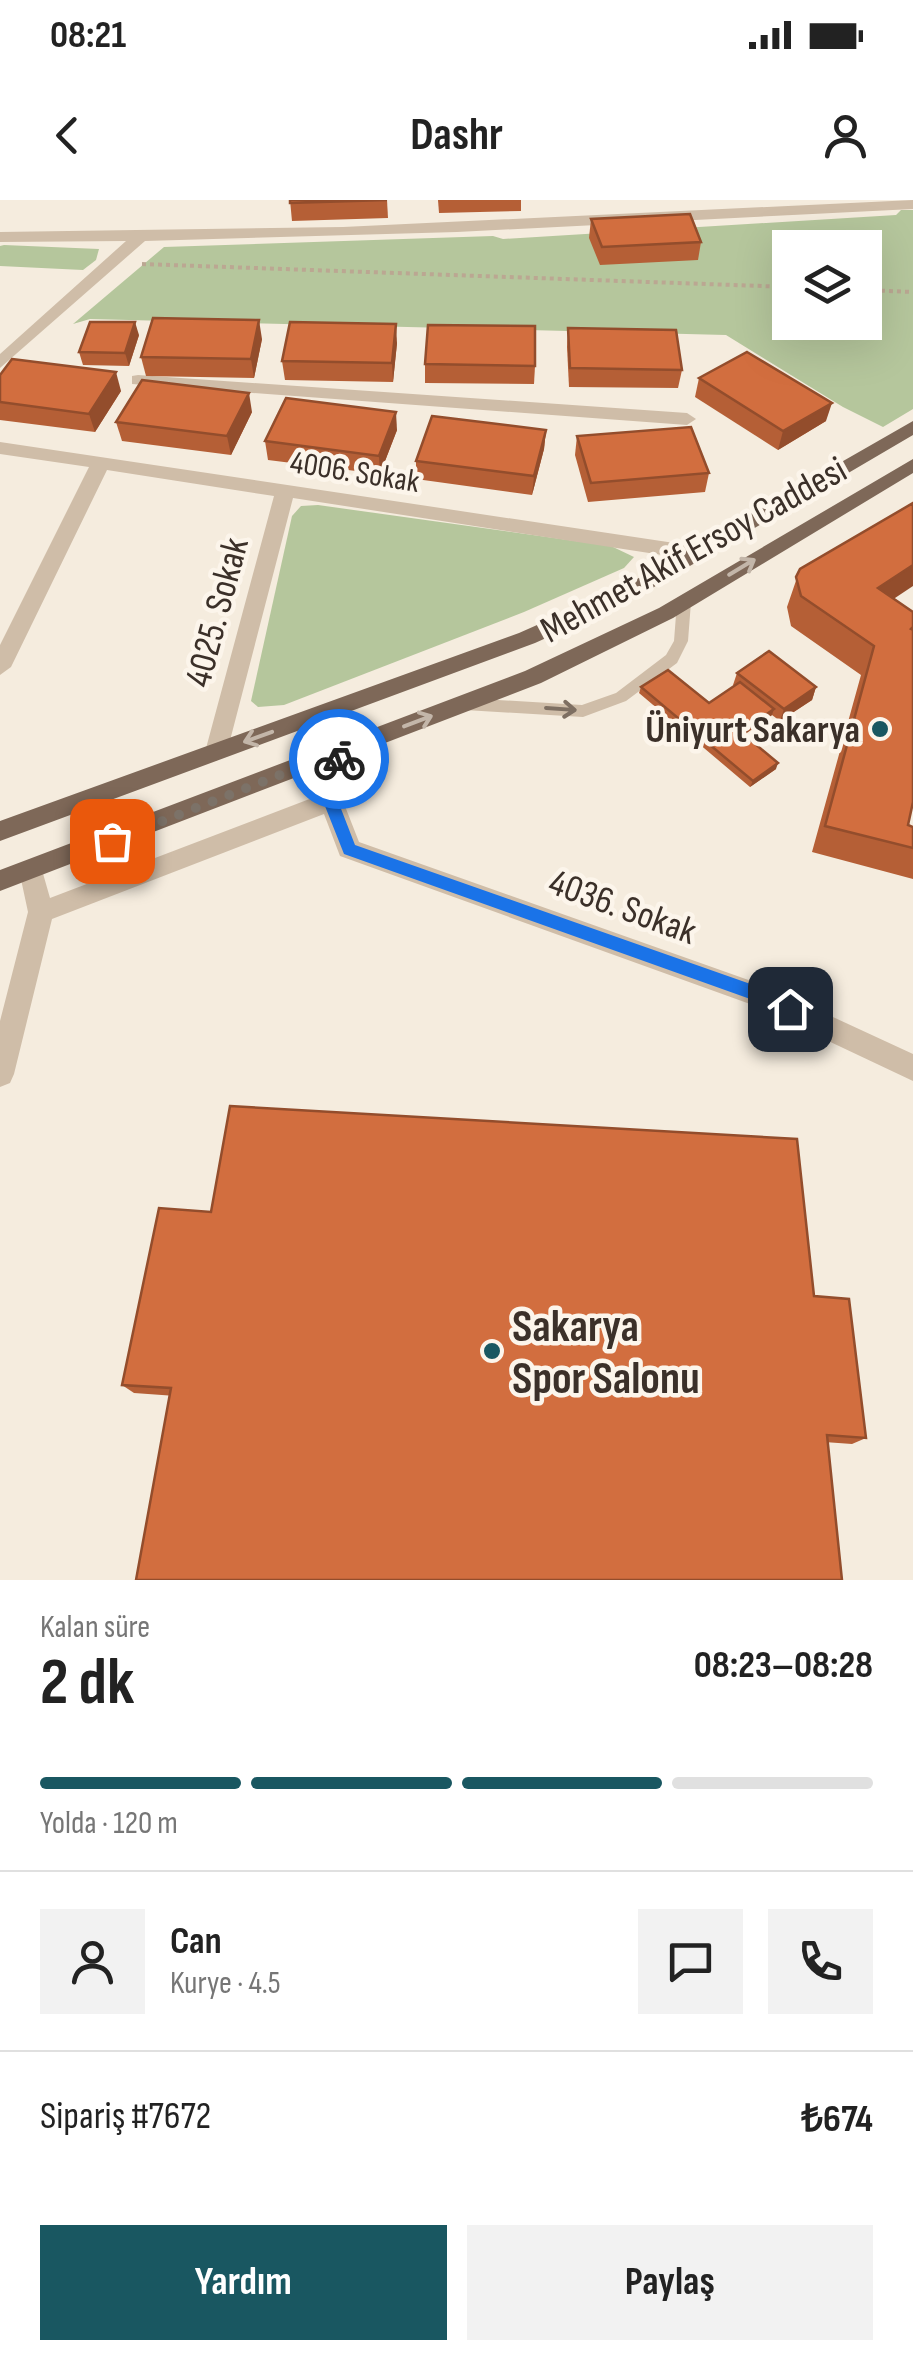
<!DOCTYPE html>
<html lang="tr">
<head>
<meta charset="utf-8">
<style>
  :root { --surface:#fff; --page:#f2f2f2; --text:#222; --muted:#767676; --line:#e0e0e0; --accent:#195761 }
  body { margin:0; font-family:"Sofia Sans Condensed",sans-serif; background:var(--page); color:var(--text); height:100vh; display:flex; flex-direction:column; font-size:38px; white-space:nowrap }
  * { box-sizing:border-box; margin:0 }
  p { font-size:32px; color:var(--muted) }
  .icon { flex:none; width:55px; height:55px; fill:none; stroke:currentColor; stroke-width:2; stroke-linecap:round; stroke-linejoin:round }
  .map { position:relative; height:1380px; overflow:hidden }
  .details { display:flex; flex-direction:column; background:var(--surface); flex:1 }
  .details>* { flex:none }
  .controls { position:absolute; left:772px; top:30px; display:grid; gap:20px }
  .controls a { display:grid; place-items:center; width:110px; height:110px; border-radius:0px; background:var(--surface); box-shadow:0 10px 40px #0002; font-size:50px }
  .pin { position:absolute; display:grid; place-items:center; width:85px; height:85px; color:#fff; margin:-42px; border-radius:20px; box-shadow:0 5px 15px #0006 }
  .courier { position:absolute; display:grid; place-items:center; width:100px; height:100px; margin:-50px; border:8px solid #1a73e8; border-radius:50%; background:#fff; color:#222; box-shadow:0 2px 12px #0007 }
  .head em { font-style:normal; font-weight:700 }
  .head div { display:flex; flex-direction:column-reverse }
  .head { display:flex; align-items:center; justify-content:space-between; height:170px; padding:0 40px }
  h1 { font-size:65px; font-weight:700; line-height:75px }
  .bar { display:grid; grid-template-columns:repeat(4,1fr); gap:15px 10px; align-content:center; height:120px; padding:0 40px }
  .bar i { height:12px; border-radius:8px; background:var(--line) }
  .bar .active { background:var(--accent) }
  .bar p { grid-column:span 4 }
  .line { display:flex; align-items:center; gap:25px; padding:0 40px; border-top:2px solid var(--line) }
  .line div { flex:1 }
  .round { display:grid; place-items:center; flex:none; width:105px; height:105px; border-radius:0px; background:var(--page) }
  .primary-button { display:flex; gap:20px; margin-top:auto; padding:20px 40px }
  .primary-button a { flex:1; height:115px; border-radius:0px; background:var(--accent); color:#fff; font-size:40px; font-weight:700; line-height:115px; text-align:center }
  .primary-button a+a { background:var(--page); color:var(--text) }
  .status { display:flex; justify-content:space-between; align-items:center; height:70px; padding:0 50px; background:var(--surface); direction:ltr }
  .status svg { height:28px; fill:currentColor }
  header { display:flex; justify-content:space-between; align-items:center; height:130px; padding:0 40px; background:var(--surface); font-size:45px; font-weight:700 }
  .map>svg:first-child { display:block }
  .green { fill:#b5c69c; fill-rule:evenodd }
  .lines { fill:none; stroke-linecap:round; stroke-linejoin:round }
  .path { stroke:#bba792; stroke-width:4; stroke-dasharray:4 4; stroke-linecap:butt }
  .lane { fill:#cfbda8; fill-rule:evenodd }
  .street { fill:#cfbda8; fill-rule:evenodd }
  .primary { fill:#7e6858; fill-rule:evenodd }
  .wall { fill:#b55f36 }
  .shaded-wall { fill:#934d2c }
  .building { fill:#d26e3f; stroke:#934d2c; stroke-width:2.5 }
  .oneway { stroke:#c3b6a9 }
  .oneway2 { stroke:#7e6f62 }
  .route { fill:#1a73e8 }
  .done { stroke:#7c7268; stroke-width:10; stroke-dasharray:0 18 }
  .poi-dot { fill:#195761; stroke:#fcf5eb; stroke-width:4 }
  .labels { text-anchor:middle; stroke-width:9; stroke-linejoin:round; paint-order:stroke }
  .far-street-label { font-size:32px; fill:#3b3029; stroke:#fcf5eb }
  .street-label { font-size:38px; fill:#3b3029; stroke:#fcf5eb }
  .poi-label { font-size:38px; font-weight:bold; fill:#3b3029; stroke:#fcf5eb; text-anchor:end }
  .near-poi-label { font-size:45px; font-weight:bold; fill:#3b3029; stroke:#fcf5eb; text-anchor:start }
</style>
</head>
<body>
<div class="status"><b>08:21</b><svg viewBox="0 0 49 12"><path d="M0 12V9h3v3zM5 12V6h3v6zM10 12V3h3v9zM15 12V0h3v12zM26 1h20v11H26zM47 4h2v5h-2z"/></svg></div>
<header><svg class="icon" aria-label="back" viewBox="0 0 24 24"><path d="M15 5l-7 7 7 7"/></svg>Dashr<svg class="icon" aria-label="person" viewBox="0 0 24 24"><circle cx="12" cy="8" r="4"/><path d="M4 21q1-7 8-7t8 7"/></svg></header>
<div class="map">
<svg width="913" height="1380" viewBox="0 0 913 1380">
  <rect width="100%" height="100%" fill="#f5ecde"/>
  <!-- green -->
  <g class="green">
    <path d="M 901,10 L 913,10 L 913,209 L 883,227 L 843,207 L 726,135 L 90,119 L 73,124 L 164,47 L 493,36 L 503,39 L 896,15 ZM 790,48 L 865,48 L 865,122 L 790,122 Z"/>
    <polygon points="4,45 99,49 96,60 83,70 0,66 0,46"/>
    <polygon points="318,305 611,346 634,357 624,368 524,412 284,505 258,507 251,501 292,316 301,306"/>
  </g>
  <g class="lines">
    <!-- path -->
    <g class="path">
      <polyline points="142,64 790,87"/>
      <polyline points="865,90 913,92"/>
    </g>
    <!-- lane -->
    <polygon class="lane" points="684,397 691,402 688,441 677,463 626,501 583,517 465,510 457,504 465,498 582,505 616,493 666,455 674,441 677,402"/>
    <!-- street -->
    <g class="street">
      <polygon points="913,0 913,9 457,32 145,41 0,168 0,154 126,41 0,42 0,32 343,27"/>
      <polygon points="138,175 687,213 696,219 687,225 132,184 132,176"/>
      <polygon points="0,242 701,347 711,354 701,361 293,298 227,552 216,561 205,552 274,296 107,270 11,467 0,475 0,445 89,267 0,254"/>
      <polygon points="341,542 352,551 343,601 359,642 768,787 913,854 913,881 750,804 340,656 324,614 52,719 14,874 10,883 0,887 0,821 28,712 19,670 22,663 40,663 50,698 320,595 330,551"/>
    </g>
    <!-- primary -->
    <g class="primary">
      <polygon points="913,221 913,235 637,397 535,443 0,641 0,621 519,433 623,387"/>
      <polygon points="913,259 913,273 673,418 541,483 0,691 0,670 525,471 659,408"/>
    </g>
  </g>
  <!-- wall -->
  <g class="wall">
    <polygon points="290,0 387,0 388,18 292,21"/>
    <polygon points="438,0 521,0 521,11 439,13"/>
    <polygon points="591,19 701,42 698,60 600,65 589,38"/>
    <polygon points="568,128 682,170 678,188 569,187 567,147"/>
    <polygon points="139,135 129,166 83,165 79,152"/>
    <polygon points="262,139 254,178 146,176 141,157"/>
    <polygon points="397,143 393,182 285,180 282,161"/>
    <polygon points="425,164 535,166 534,184 425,183"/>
    <polygon points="0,175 121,191 95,232 0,220"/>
    <polygon points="699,178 826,221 778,250 695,197"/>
    <polygon points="252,212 231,255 122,241 116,222"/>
    <polygon points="397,230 380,274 268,260 265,241"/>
    <polygon points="546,230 544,249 532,295 416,279 416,261"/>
    <polygon points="577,236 709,273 705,292 588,302 575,255"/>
    <polygon points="800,369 894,399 908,625 913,627 913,679 812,652 861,475 791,426 787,407"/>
    <polygon points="737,473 816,487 812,500 780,521 772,515 744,535 776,569 750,587 639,493 641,487 709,503 735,486 733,485"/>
    <polygon points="814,1096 866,1238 852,1244 134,1193 122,1185"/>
  </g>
  <!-- shaded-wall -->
  <g class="shaded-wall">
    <polygon points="259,120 262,139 254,178 251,159"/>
    <polygon points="135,122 139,135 129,166 125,153"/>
    <polygon points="396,124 397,143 393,182 392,163"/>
    <polygon points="116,172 121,191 95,232 89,214"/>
    <polygon points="249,193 252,212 231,255 227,236"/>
    <polygon points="832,203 826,221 778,250 783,231"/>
    <polygon points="396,212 397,230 380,274 379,256"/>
    <polygon points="546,230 544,249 532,295 534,276"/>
    <polygon points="913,365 913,386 865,418 878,388"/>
    <polygon points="816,487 812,500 780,521 784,509"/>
    <polygon points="774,509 772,515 739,538 741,532"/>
    <polygon points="778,563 776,569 750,587 753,581"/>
  </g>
  <!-- building -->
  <g class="building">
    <polygon points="290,0 387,0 290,3"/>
    <polygon points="690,14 701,42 602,47 591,19"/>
    <polygon points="153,118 259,120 251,159 141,157"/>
    <polygon points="90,122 135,122 125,153 79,152"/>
    <polygon points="290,122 396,124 392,163 282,161"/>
    <polygon points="428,125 535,126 535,166 425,164"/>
    <polygon points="568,128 676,130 682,170 570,168"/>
    <polygon points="747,152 832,203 783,231 699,178"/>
    <polygon points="12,159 116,172 89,214 0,202 0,175"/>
    <polygon points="142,180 249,193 227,236 116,222"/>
    <polygon points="286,198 396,212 379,256 265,241"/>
    <polygon points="432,216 546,230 534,276 416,261"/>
    <polygon points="691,227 709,273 591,283 577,236"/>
    <polygon points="913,303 913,365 878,388 913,412 913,427 911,429 913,430 913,602 908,625 913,627 913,648 825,626 874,446 801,396 796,377 800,369"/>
    <polygon points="769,451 816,487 784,509 737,473"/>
    <polygon points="668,470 709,503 740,482 774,509 741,532 778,563 753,581 641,487"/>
    <polygon points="230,906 797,939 814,1096 849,1099 866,1238 827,1235 842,1380 136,1380 171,1188 122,1185 159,1008 211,1012"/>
  </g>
  <!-- one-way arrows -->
  <defs><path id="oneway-shaft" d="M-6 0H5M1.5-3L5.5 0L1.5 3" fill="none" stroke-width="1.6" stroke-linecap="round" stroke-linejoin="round" transform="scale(2.5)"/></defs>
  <g class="oneway">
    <use href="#oneway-shaft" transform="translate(742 367) rotate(-31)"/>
    <use href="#oneway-shaft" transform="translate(418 521) rotate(-21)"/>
    <use href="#oneway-shaft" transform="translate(258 537) rotate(160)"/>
  </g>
  <use class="oneway2" href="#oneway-shaft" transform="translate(561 509) rotate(4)"/>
  <!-- route -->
  <polygon class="route" points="339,553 347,559 338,601 355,645 765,789 796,804 796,815 790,817 753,800 344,654 323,601 332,559"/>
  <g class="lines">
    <!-- done -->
    <polyline class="done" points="112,641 341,551 339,559"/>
  </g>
  <!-- markers -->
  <g class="poi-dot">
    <circle cx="880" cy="529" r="10"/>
    <circle cx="492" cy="1151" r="10"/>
  </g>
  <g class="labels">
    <!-- far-street labels -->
    <g class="far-street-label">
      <text transform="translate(355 271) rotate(9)" y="11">4006. Sokak</text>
    </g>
    <!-- street labels -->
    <g class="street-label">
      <text transform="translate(693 349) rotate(-29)" y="13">Mehmet Akif Ersoy Caddesi</text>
      <text transform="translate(216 412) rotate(-75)" y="13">4025. Sokak</text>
      <text transform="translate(623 706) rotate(20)" y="13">4036. Sokak</text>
    </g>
    <!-- poi labels -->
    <g class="poi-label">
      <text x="860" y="542">Üniyurt Sakarya</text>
    </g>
    <!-- near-poi labels -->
    <g class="near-poi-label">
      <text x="512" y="1141">Sakarya<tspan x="512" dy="52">Spor Salonu</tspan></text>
    </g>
  </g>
</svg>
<div class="controls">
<a><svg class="icon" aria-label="layers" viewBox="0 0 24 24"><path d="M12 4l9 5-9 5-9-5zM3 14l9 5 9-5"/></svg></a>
</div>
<div class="pin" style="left:112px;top:641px;background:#ea580c"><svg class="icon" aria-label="bag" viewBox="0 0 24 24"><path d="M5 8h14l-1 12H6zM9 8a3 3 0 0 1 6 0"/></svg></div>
<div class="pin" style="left:790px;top:809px;background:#1f2937"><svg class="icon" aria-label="home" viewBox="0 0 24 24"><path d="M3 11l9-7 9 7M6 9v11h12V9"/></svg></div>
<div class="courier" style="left:339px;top:559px"><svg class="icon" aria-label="bike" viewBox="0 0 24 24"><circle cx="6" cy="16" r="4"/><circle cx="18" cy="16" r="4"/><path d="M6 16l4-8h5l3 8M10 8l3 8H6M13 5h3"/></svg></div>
</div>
<section class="details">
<div class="head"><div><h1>2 dk</h1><p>Kalan süre</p></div><em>08:23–08:28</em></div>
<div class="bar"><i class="active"></i><i class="active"></i><i class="active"></i><i></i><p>Yolda · 120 m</p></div>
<div class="line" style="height:180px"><a class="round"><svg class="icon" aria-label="person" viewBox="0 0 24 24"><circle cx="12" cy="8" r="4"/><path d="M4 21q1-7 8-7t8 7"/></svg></a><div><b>Can</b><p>Kurye · 4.5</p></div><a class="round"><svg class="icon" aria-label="chat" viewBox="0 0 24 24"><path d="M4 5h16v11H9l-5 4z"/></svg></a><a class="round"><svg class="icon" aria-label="phone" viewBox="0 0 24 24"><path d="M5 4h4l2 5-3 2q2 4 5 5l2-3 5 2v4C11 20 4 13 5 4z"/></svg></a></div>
<div class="line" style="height:130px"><div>Sipariş #7672</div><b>₺674</b></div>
<div class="primary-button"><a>Yardım</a><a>Paylaş</a></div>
</section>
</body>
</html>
